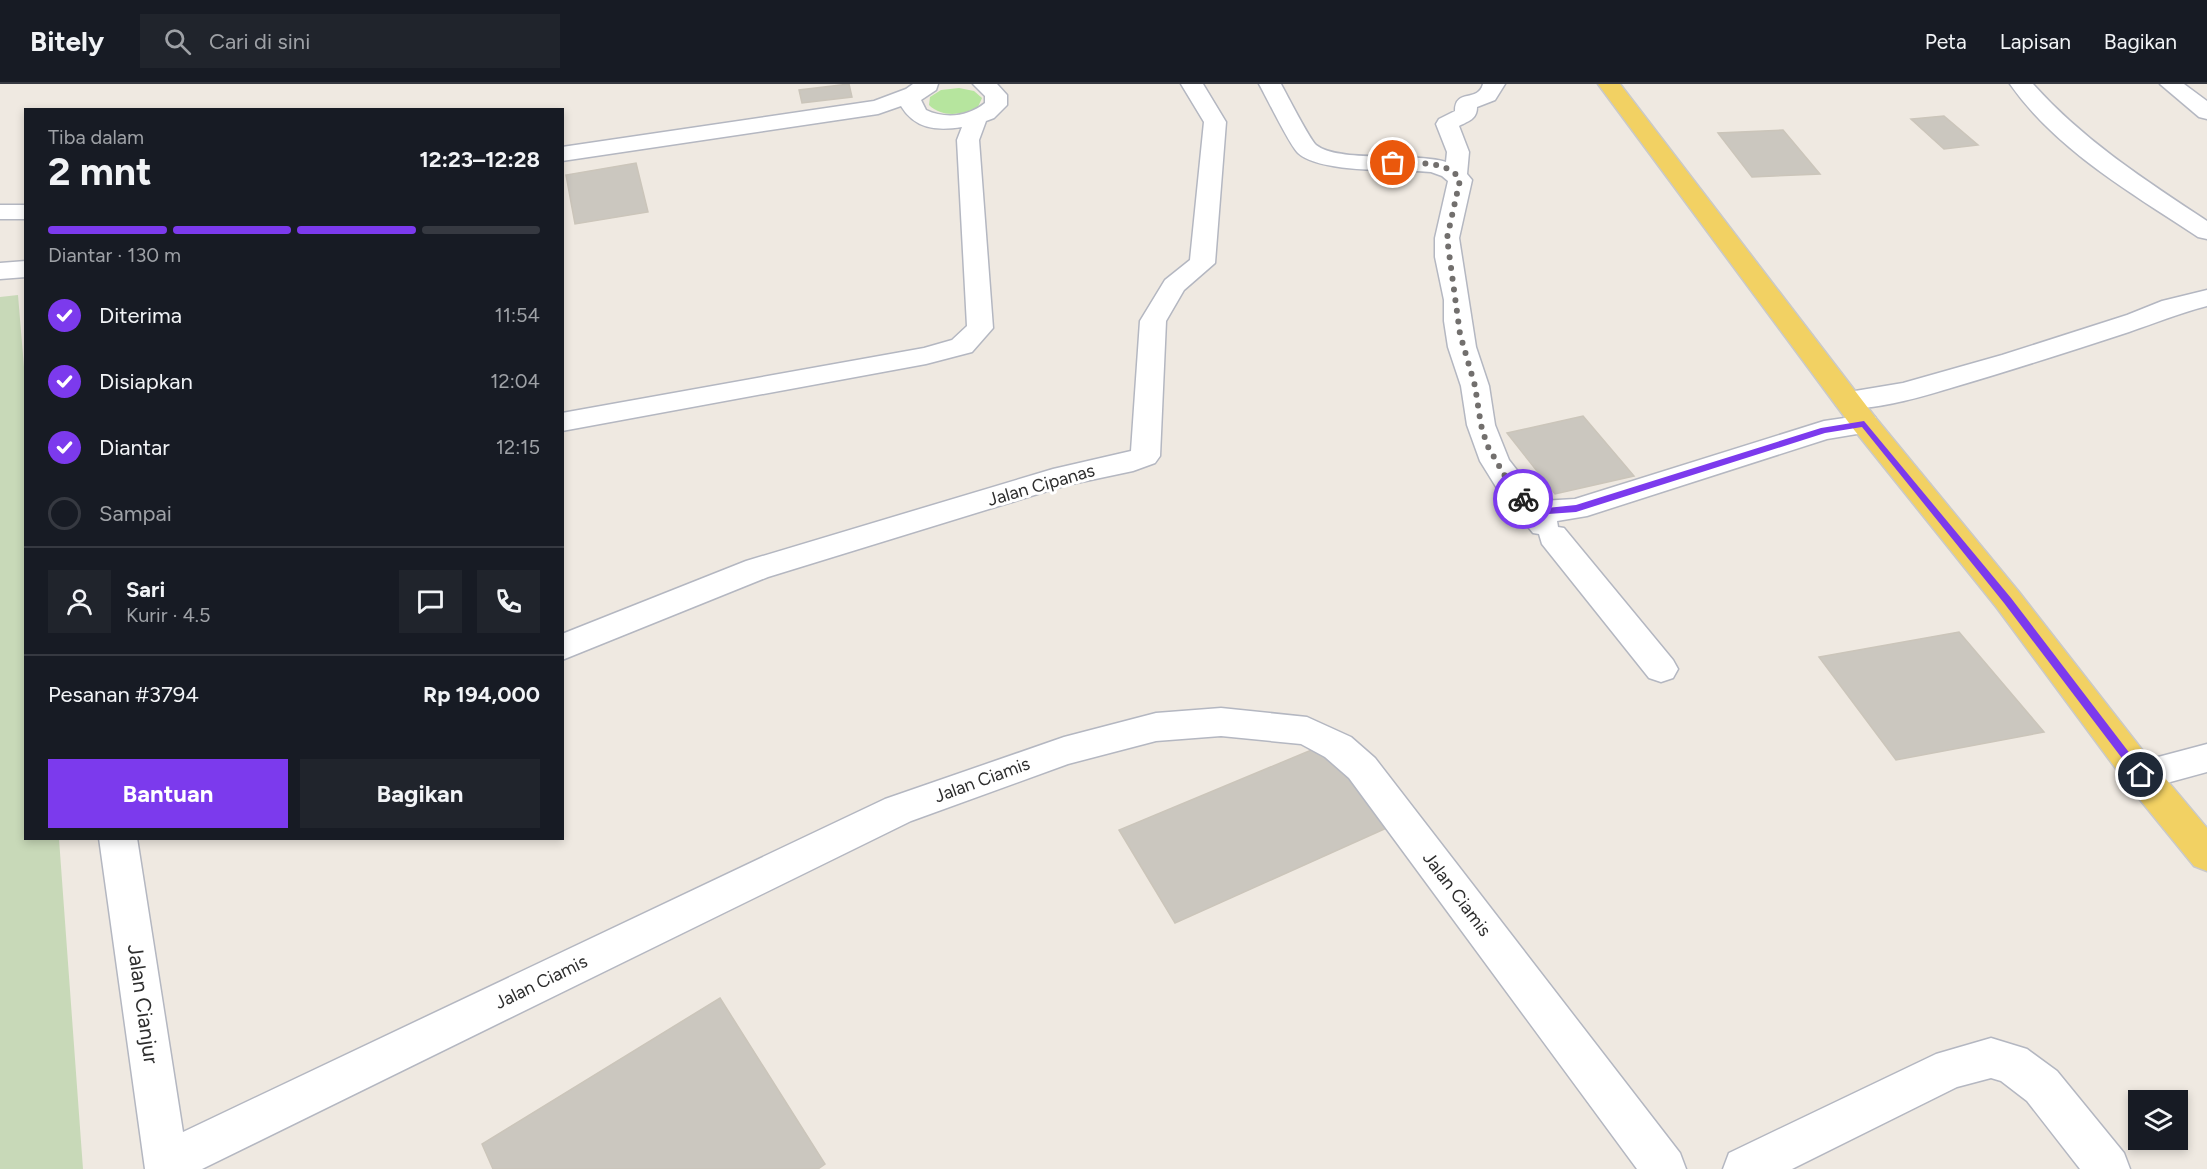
<!DOCTYPE html>
<html lang="id">
<head>
<meta charset="utf-8">
<style>
  :root { --surface:#171b24; --page:#20242c; --text:#f1f3f6; --muted:#9ea1a6; --line:#363941; --accent:#7c3aed }
  body { margin:0; font-family:Figtree,sans-serif; background:var(--page); color:var(--text); height:100vh; display:flex; flex-direction:column; font-size:22px; white-space:nowrap }
  * { box-sizing:border-box; margin:0 }
  p { font-size:20px; color:var(--muted) }
  .icon { flex:none; width:33px; height:33px; fill:none; stroke:currentColor; stroke-width:2; stroke-linecap:round; stroke-linejoin:round }
  .map { position:relative; flex:1; overflow:hidden }
  .drawer { position:absolute; left:24px; top:24px; width:540px; height:732px; display:flex; flex-direction:column; background:var(--surface); border-radius:0px; box-shadow:0 3px 9px #0003 }
  .drawer>* { flex:none }
  .fabs { position:absolute; left:2128px; top:1006px; display:grid; gap:12px }
  .fabs a { display:grid; place-items:center; width:60px; height:60px; border-radius:0px; background:var(--surface); box-shadow:0 3px 9px #0003; font-size:30px }
  .pin { position:absolute; display:grid; place-items:center; width:51px; height:51px; color:#fff; margin:-26px; border:3px solid #fff; border-radius:50%; box-shadow:0 2px 6px #0007 }
  .courier { position:absolute; display:grid; place-items:center; width:60px; height:60px; margin:-30px; border:4px solid #7c3aed; border-radius:50%; background:#fff; color:#222; box-shadow:0 2px 8px #0007 }
  .headline em { font-style:normal; font-weight:700 }
  .headline div { display:flex; flex-direction:column-reverse }
  .headline { display:flex; align-items:center; justify-content:space-between; height:102px; padding:0 24px }
  h1 { font-size:39px; font-weight:700; line-height:45px }
  .bar { display:grid; grid-template-columns:repeat(4,1fr); gap:9px 6px; align-content:center; height:72px; padding:0 24px }
  .bar i { height:8px; border-radius:4px; background:var(--line) }
  .bar .selected { background:var(--accent) }
  .bar p { grid-column:span 4 }
  .line { display:flex; align-items:center; gap:15px; padding:0 24px; border-top:2px solid var(--line) }
  .line div { flex:1 }
  .round { display:grid; place-items:center; flex:none; width:63px; height:63px; border-radius:0px; background:var(--page) }
  ol { padding:0 24px; list-style:none }
  li { display:flex; align-items:center; gap:18px; height:66px }
  li p { margin-inline-start:auto }
  li .icon { padding:6px; border-radius:50%; background:var(--accent); color:#fff; stroke-width:4 }
  li:last-child { color:var(--muted) }
  li i { width:33px; height:33px; border:3px solid var(--line); border-radius:50% }
  .action { display:flex; gap:12px; margin-top:auto; padding:12px 24px }
  .action a { flex:1; height:69px; border-radius:0px; background:var(--accent); color:#fff; font-size:24px; font-weight:700; line-height:69px; text-align:center }
  .action a+a { background:var(--page); color:var(--text) }
  header { display:flex; align-items:center; gap:36px; box-sizing:border-box; height:84px; padding:0 30px; background:var(--surface); border-bottom:2px solid var(--line) }
  header strong { font-size:28px }
  nav { display:flex; gap:33px; margin-inline-start:auto; font-size:21px }
  .search { width:420px; height:54px; background:var(--page); display:flex; align-items:center; gap:15px; box-sizing:border-box; padding:0 21px; border-radius:0px; color:var(--muted); font-size:22px }
  .map>svg:first-child { display:block }
  .green { fill:#b6e59e }
  .cemetery { fill:#c8d9b8 }
  .building { fill:#cbc7bf; stroke:#cbc5ba; stroke-width:1.5 }
  .lines { fill:none; stroke-linecap:round; stroke-linejoin:round }
  .street-casing { stroke:#b4b7c1; stroke-width:3 }
  .primary-casing { stroke:#c9c9c9; stroke-width:3 }
  .street { fill:#fff; fill-rule:evenodd }
  .primary { fill:#f2d163; fill-rule:evenodd }
  .route { fill:#7c3aed }
  .done { stroke:#726f6d; stroke-width:6; stroke-dasharray:0 10.8 }
  .labels { text-anchor:middle; stroke-width:6; stroke-linejoin:round; paint-order:stroke }
  .street-label { font-size:18px; fill:#2e2e2e; stroke:#fff }
  .near-street-label { font-size:21px; fill:#2e2e2e; stroke:#fff }
</style>
</head>
<body>
<header>
<strong>Bitely</strong>
<div class="search"><svg class="icon" aria-label="search" viewBox="0 0 24 24"><circle cx="10" cy="10" r="6"/><path d="M15 15l6 6"/></svg>Cari di sini</div>
<nav><a>Peta</a><a>Lapisan</a><a>Bagikan</a></nav>
</header>
<div class="map">
<svg width="2207" height="1085" viewBox="0 0 2207 1085">
  <rect width="100%" height="100%" fill="#efe9e1"/>
  <!-- green -->
  <path class="green" d="M 959,4 L 974,7 L 982,14 L 978,23 C 963,31 942,34 929,21 L 930,13 L 941,6 Z"/>
  <!-- cemetery -->
  <polygon class="cemetery" points="18,211 26,307 26,754 59,755 83,1085 0,1085 0,213"/>
  <!-- building -->
  <g class="building">
    <polygon points="849,0 852,13 802,19 799,6"/>
    <polygon points="1944,32 1964,49 1978,61 1944,65 1911,35"/>
    <polygon points="1783,46 1820,90 1752,93 1718,49"/>
    <polygon points="636,79 648,128 575,140 566,91"/>
    <polygon points="1583,332 1634,392 1555,410 1507,349"/>
    <polygon points="1959,548 2044,648 1896,676 1819,573"/>
    <polygon points="1326,660 1389,743 1175,839 1119,746"/>
    <polygon points="720,914 825,1080 818,1085 493,1085 482,1060"/>
  </g>
  <g class="lines">
    <!-- street casing -->
    <g class="street-casing">
      <g id="street">
        <path d="M 913,0 L 938,0 L 936,6 L 921,16 L 926,26 C 945,35 968,33 985,19 L 985,12 L 973,0 L 997,0 L 1007,11 L 1007,21 L 994,34 L 986,37 L 979,56 L 993,244 L 972,268 L 926,280 L 562,347 L 562,329 L 924,264 L 952,256 L 967,242 L 957,56 L 962,43 C 936,47 915,45 901,22 L 878,30 L 562,77 L 562,63 L 874,17 L 906,5 Z"/>
        <polygon points="1181,0 1203,0 1226,38 1215,179 1184,206 1166,237 1160,372 1155,379 1133,387 1067,401 768,493 562,576 562,550 746,477 1053,385 1131,367 1140,237 1165,196 1190,176 1204,38"/>
        <path d="M 1259,0 L 1281,0 C 1287,11 1309,54 1316,61 C 1338,79 1414,68 1446,78 L 1447,68 L 1436,40 L 1439,35 L 1455,27 C 1455,4 1478,19 1483,0 L 1505,0 L 1495,16 L 1477,23 C 1477,35 1469,37 1459,42 L 1469,68 L 1467,90 L 1472,96 L 1459,154 L 1476,263 L 1489,302 L 1495,341 L 1509,376 L 1541,417 L 1575,415 L 1824,337 L 1865,331 L 1875,333 L 1879,340 L 1875,347 L 1827,355 L 1587,432 L 1557,437 L 1558,443 L 1564,444 L 1673,576 L 1678,585 L 1673,594 L 1661,598 L 1649,594 L 1542,460 L 1539,450 L 1533,449 L 1498,406 L 1480,377 L 1467,341 L 1461,302 L 1448,263 L 1444,237 L 1444,216 L 1435,173 L 1435,154 L 1448,97 L 1442,92 L 1431,88 C 1400,85 1321,90 1298,69 C 1289,60 1267,14 1259,0 Z"/>
        <path d="M 2010,0 L 2033,0 C 2083,56 2145,96 2207,137 L 2207,155 L 2198,153 C 2133,110 2056,66 2010,0 Z"/>
        <polygon points="2160,0 2184,0 2207,17 2207,35 2199,33"/>
        <rect x="0" y="121" width="26" height="14"/>
        <polygon points="26,177 26,193 0,195 0,179"/>
        <path d="M 2207,206 L 2207,222 C 2180,229 2155,239 2129,248 C 2071,267 2012,286 1954,303 C 1924,312 1867,330 1837,322 L 1833,316 L 1837,310 L 1903,299 L 2002,271 L 2127,231 L 2162,217 Z"/>
        <polygon points="1221,624 1307,633 1351,653 1375,674 1680,1069 1686,1085 1637,1085 1349,694 1325,673 1301,660 1221,652 1156,657 1068,680 911,737 202,1085 145,1085 99,754 137,754 183,1048 885,715 1064,653 1156,629"/>
        <polygon points="2207,660 2207,688 2141,706 2128,701 2123,691 2128,681"/>
        <polygon points="1991,954 2027,965 2057,987 2124,1069 2130,1085 2080,1085 2027,1017 2001,997 1991,994 1957,1003 1792,1085 1723,1085 1729,1069 1936,970"/>
      </g>
    </g>
    <!-- primary casing -->
    <g class="primary-casing">
      <polygon id="primary" points="1598,0 1620,0 1875,333 2019,508 2154,681 2207,744 2207,787 2194,782 2128,701 1997,524 1855,347"/>
    </g>
    <!-- street -->
    <use href="#street" class="street"/>
    <!-- primary -->
    <use href="#primary" class="primary"/>
  </g>
  <!-- route -->
  <polygon class="route" points="1864,337 2011,514 2144,688 2144,694 2137,694 2004,519 1862,343 1825,349 1576,428 1534,431 1518,415 1526,413 1537,425 1576,421 1821,344"/>
  <g class="lines">
    <!-- done -->
    <path class="done" d="M 1393,79 C 1414,80 1448,75 1460,96 L 1447,154 L 1460,250 L 1475,302 L 1481,341 L 1487,361 L 1509,399 L 1523,415"/>
  </g>
  <g class="labels">
    <!-- street labels -->
    <g class="street-label">
      <text transform="translate(1041 401) rotate(-16)" y="6">Jalan Cipanas</text>
      <text transform="translate(982 696) rotate(-20)" y="6">Jalan Ciamis</text>
      <text transform="translate(1457 810) rotate(53)" y="6">Jalan Ciamis</text>
      <text transform="translate(541 898) rotate(-26)" y="6">Jalan Ciamis</text>
    </g>
    <!-- near-street labels -->
    <g class="near-street-label">
      <text transform="translate(143 920) rotate(82)" y="7">Jalan Cianjur</text>
    </g>
  </g>
</svg>
<div class="fabs">
<a><svg class="icon" aria-label="layers" viewBox="0 0 24 24"><path d="M12 4l9 5-9 5-9-5zM3 14l9 5 9-5"/></svg></a>
</div>
<div class="pin" style="left:1393px;top:79px;background:#ea580c"><svg class="icon" aria-label="bag" viewBox="0 0 24 24"><path d="M5 8h14l-1 12H6zM9 8a3 3 0 0 1 6 0"/></svg></div>
<div class="pin" style="left:2141px;top:691px;background:#1f2937"><svg class="icon" aria-label="home" viewBox="0 0 24 24"><path d="M3 11l9-7 9 7M6 9v11h12V9"/></svg></div>
<div class="courier" style="left:1523px;top:415px"><svg class="icon" aria-label="bike" viewBox="0 0 24 24"><circle cx="6" cy="16" r="4"/><circle cx="18" cy="16" r="4"/><path d="M6 16l4-8h5l3 8M10 8l3 8H6M13 5h3"/></svg></div>
<section class="drawer">
<div class="headline"><div><h1>2 mnt</h1><p>Tiba dalam</p></div><em>12:23–12:28</em></div>
<div class="bar"><i class="selected"></i><i class="selected"></i><i class="selected"></i><i></i><p>Diantar · 130 m</p></div>
<ol>
<li><svg class="icon" aria-label="check" viewBox="0 0 24 24"><path d="M5 12l5 5 9-10"/></svg>Diterima<p>11:54</p></li>
<li><svg class="icon" aria-label="check" viewBox="0 0 24 24"><path d="M5 12l5 5 9-10"/></svg>Disiapkan<p>12:04</p></li>
<li><svg class="icon" aria-label="check" viewBox="0 0 24 24"><path d="M5 12l5 5 9-10"/></svg>Diantar<p>12:15</p></li>
<li><i></i>Sampai</li>
</ol>
<div class="line" style="height:108px"><a class="round"><svg class="icon" aria-label="person" viewBox="0 0 24 24"><circle cx="12" cy="8" r="4"/><path d="M4 21q1-7 8-7t8 7"/></svg></a><div><b>Sari</b><p>Kurir · 4.5</p></div><a class="round"><svg class="icon" aria-label="chat" viewBox="0 0 24 24"><path d="M4 5h16v11H9l-5 4z"/></svg></a><a class="round"><svg class="icon" aria-label="phone" viewBox="0 0 24 24"><path d="M5 4h4l2 5-3 2q2 4 5 5l2-3 5 2v4C11 20 4 13 5 4z"/></svg></a></div>
<div class="line" style="height:78px"><div>Pesanan #3794</div><b>Rp 194,000</b></div>
<div class="action"><a>Bantuan</a><a>Bagikan</a></div>
</section>
</div>
</body>
</html>
